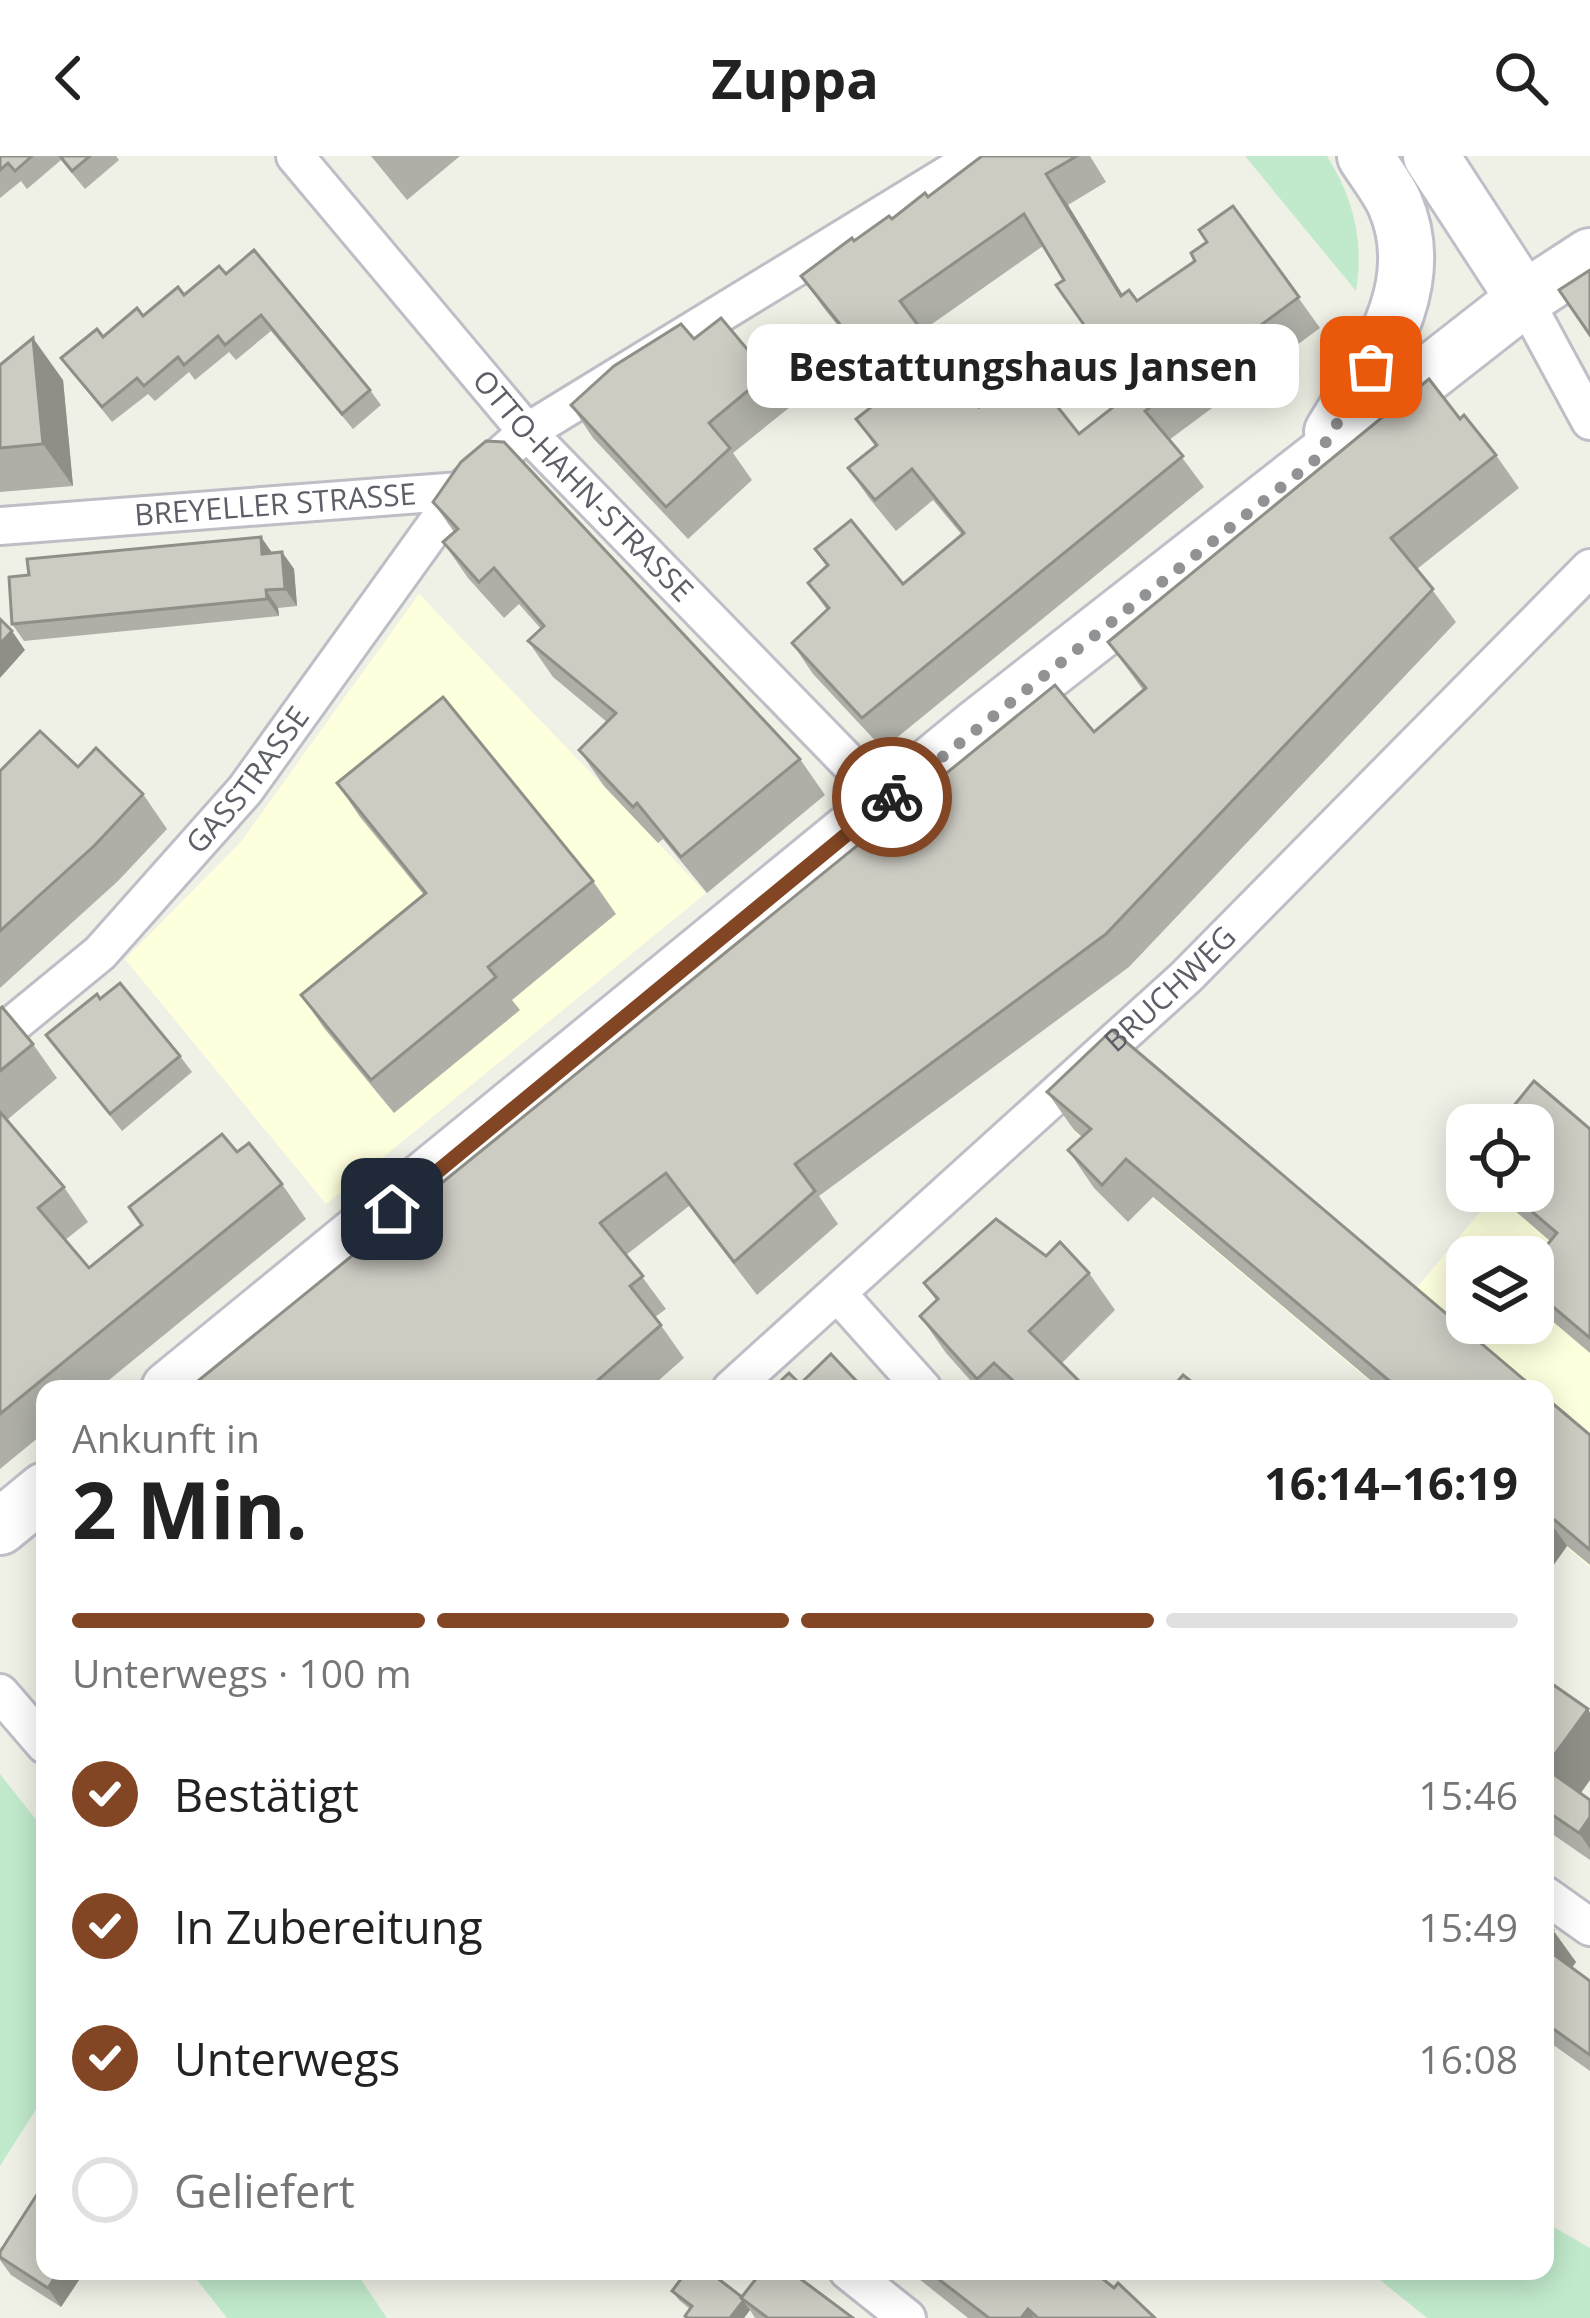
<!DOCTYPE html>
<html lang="de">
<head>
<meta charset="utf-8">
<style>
  :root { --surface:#fff; --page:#f6f6f6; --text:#222; --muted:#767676; --line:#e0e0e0; --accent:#824624 }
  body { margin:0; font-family:"Open Sans",sans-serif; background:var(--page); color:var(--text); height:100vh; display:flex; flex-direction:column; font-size:45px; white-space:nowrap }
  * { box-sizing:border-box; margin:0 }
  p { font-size:39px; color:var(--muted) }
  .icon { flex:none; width:66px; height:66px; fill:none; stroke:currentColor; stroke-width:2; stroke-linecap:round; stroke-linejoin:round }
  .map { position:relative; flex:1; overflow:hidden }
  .drawer { position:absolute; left:36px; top:1224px; width:1518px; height:900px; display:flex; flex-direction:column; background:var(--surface); border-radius:24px; box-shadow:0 6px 30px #0003 }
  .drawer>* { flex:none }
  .controls { position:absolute; left:1446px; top:948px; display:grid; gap:24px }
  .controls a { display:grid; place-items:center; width:108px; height:108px; border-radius:24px; background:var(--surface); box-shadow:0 6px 30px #0003; font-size:60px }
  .pin { position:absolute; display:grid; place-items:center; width:102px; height:102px; color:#fff; margin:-51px; border-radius:24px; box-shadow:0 6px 18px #0006 }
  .courier { position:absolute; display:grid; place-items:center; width:120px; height:120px; margin:-60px; border:9px solid #824624; border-radius:50%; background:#fff; color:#222; box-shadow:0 3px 15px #0007 }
  .bubble { position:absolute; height:84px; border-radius:24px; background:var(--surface); box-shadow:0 6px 30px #0003; font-size:39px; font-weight:700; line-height:84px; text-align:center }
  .summary em { font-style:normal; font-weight:700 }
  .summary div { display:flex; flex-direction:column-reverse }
  .summary { display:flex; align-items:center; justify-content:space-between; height:204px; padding:0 36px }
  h1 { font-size:78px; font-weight:700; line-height:90px }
  .bar { display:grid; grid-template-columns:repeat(4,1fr); gap:18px 12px; align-content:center; height:144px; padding:0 36px }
  .bar i { height:15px; border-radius:9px; background:var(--line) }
  .bar .on { background:var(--accent) }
  .bar p { grid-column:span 4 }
  ol { padding:0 36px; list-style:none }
  li { display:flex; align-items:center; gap:36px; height:132px }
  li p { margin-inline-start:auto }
  li .icon { padding:12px; border-radius:50%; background:var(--accent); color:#fff; stroke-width:4 }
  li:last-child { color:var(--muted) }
  li i { width:66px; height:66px; border:6px solid var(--line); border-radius:50% }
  header { display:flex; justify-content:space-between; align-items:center; height:156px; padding:0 36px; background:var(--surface); font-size:54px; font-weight:700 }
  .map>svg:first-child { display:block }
  .commercial { fill:#fdffdd; fill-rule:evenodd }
  .green { fill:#c1eacc }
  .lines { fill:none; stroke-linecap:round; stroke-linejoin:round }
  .minor-casing { stroke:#bdbec6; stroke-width:42 }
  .secondary-casing { stroke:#bebfc8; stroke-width:60 }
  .minor { stroke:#fff; stroke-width:36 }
  .secondary { stroke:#fff; stroke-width:54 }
  .wall { fill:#afafa8; fill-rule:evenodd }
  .shaded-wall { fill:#8f8f88 }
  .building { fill:#ccccc3; stroke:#8f8f88; stroke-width:3; fill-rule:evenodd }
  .done { stroke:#909294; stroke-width:12; stroke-dasharray:0 21.6 }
  .route { stroke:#824624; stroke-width:15 }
  .labels { text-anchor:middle; stroke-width:10; stroke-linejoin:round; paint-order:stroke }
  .street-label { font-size:30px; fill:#5d5f68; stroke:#fff }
</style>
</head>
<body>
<header><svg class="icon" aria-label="back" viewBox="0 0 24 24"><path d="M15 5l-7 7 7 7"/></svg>Zuppa<svg class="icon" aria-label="search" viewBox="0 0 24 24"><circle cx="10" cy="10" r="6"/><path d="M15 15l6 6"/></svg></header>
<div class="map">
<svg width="1590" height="2162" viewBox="0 0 1590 2162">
  <rect width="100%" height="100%" fill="#f0f1e6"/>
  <!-- commercial -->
  <g class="commercial">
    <polygon points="419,438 706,737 326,1048 125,803 240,687"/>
    <path d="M 1138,910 L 1410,1140 L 1497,1035 L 1533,1035 L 1590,986 L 1590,1411 L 1545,1373 L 1545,1233 L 1379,1233 L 1072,974 ZM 1467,1101 L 1533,1101 L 1533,1167 L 1467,1167 Z"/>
  </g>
  <!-- green -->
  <g class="green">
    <path d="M 1245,0 L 1327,0 C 1354,43 1364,85 1356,135 Z"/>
    <polygon points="0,1618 45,1675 45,1939 0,2010"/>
    <polygon points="1545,2066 1590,2092 1590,2162 1427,2162 1369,2115 1545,2115"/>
    <polygon points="190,2115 355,2115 387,2162 227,2162"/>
  </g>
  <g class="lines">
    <!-- minor casing -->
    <g class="minor-casing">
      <g id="minor">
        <path id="s1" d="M 295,0 L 527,276 L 887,646"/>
        <polyline points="1524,143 1590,265"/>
        <path id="s2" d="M 0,370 L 460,335 L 527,276 L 978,0"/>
        <path id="s3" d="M 0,879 L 100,797 L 245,634 L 460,335"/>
        <polyline points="838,1138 923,1233"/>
        <path id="s4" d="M 731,1233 L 1186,821 L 1590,412"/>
        <polyline points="0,1537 45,1589"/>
        <polyline points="1545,1739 1590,1771"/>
        <polyline points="848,2115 907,2162"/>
      </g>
    </g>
    <!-- secondary casing -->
    <g class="secondary-casing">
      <g id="secondary">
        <polyline points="1431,0 1524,143"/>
        <path d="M 1332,276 C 1373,208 1431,131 1395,48 C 1388,32 1375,16 1365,0"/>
        <polyline points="169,1233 981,568 1524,143 1590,100"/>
        <polyline points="0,1371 45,1334"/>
      </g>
    </g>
    <!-- minor -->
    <use href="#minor" class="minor"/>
    <!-- secondary -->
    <use href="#secondary" class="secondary"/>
  </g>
  <!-- wall -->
  <g class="wall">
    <polygon points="0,0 116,0 119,4 85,33 61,4 27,33 21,25 0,42"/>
    <polygon points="371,0 460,0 407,44"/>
    <path d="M 982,0 L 1090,0 L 1106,26 L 1068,49 L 1123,139 L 1137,145 L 1195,105 L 1233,50 L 1320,172 L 1169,284 L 1204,331 L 883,593 L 813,518 L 792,487 L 827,454 L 808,427 L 827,411 L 815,393 L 903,428 L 962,379 L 933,344 L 896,375 L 869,342 L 848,312 L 875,290 L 856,263 L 891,236 L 823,151 L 801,120 L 928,41 ZM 1043,90 L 1138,245 L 1079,278 L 979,251 L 922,175 Z"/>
    <polygon points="226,118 370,234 381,249 353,273 271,175 236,204 229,196 195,224 189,216 155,245 148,238 112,266 61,202"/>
    <polygon points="694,183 768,218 790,251 733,297 752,324 688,383 593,282 571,249"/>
    <polygon points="0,209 63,224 73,330 0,336"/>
    <polygon points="1460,263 1496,299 1519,332 1417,413 1456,466 1129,811 819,1040 838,1068 757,1139 689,1050 626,1099 666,1153 655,1161 684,1202 649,1233 188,1233 1094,576 1143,534 1108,486"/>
    <polygon points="433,346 800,603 825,639 707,737 663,683 658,687 604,630 579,594 607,566 553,521 528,485 541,473 519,448 504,462 468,422 443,386 454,376"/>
    <polygon points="261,381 272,397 282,396 294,413 297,450 278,452 279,460 24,485 12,468 29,419"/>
    <polygon points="78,611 143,638 167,673 118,725 0,832 0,615"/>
    <polygon points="337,627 593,725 616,758 512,844 520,854 394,957 324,872 301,839 424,739 360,661"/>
    <polygon points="100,843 180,900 192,916 122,975 46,879"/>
    <polygon points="0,853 33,888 57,922 7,964 64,1031 88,1066 65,1084 89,1112 237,996 282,1028 306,1063 98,1233 45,1233 45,1276 0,1313"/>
    <polygon points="1047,936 1535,1233 1381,1233 1153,1041 1128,1066 1094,1032 1068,994 1082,981 1074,974"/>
    <polygon points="1590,973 1590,1197 1544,1158 1533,1142 1533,1106 1550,1085 1492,1035 1533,1035"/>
    <polygon points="1046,1100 1089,1117 1115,1154 1061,1208 1087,1233 978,1233 946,1197 920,1160 936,1144 924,1127"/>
    <polygon points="1545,1241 1590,1279 1590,1409 1567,1390 1545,1421"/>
    <polygon points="1545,1523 1590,1557 1590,1624 1581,1637 1590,1644 1590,1704 1545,1673"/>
    <polygon points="1545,1768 1576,1806 1572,1812 1590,1825 1590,1915 1545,1883"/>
    <polygon points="0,2096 45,2115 85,2115 61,2151 11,2119 0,2104"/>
    <polygon points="909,2115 1093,2115 1155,2162 968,2162"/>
    <polygon points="672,2135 742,2141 853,2162 755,2162 750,2154 744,2162 687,2162 690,2153 679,2144"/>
  </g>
  <!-- shaded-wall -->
  <g class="shaded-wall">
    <polygon points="1046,18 1068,49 1142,171 1121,140"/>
    <polygon points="33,182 63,224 73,330 43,288"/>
    <polygon points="261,381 273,398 262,398"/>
    <polygon points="282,396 294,413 297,450 285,433"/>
    <polygon points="266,434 278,452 279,460 267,443"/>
    <polygon points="12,475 25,494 0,522 0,488"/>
    <polygon points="1545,1359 1567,1390 1545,1421"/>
    <polygon points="1588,1553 1590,1557 1590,1624 1571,1650 1545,1612"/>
    <polygon points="1590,1661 1590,1693 1579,1677"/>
    <polygon points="1553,1774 1576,1806 1564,1822 1545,1795 1545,1786"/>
    <polygon points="59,2115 85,2115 61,2151 48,2132"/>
    <polygon points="743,2145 750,2154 744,2162 730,2162"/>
    <polygon points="1028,2153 1034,2162 1021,2162"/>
  </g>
  <!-- building -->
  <g class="building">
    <polygon points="0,0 32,0 15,15 8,7 0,14"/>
    <polygon points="60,0 90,0 72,15"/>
    <path d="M 982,0 L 1077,0 L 1046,18 L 1121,140 L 1129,134 L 1137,145 L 1195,105 L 1191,97 L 1207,86 L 1199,74 L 1233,50 L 1299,141 L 1145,255 L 1183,300 L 862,562 L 792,487 L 829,452 L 808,427 L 828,409 L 815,393 L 851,364 L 903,428 L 964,377 L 912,313 L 875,344 L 848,312 L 877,289 L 856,263 L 893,234 L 801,120 L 852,82 L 854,85 L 889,60 L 892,63 L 925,37 L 928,41 ZM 1024,58 L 1064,124 L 1056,129 L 1139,247 L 1131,237 L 1079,278 L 1027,212 L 979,251 L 900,145 Z"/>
    <polygon points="254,94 370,234 342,258 261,159 225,189 218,180 184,209 178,201 144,230 137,222 102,251 61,202 97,173 103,181 137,152 143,160 178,131 184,139 219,110 226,118"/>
    <polygon points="1590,114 1590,179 1559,134"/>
    <polygon points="721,162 768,218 709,267 730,292 666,351 571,249 614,210 681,168 694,183"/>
    <polygon points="33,182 43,288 0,292 0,209"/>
    <polygon points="1429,223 1460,263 1464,259 1496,299 1391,382 1433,433 1106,778 795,1008 815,1035 734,1106 666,1017 600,1067 643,1120 630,1130 661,1169 588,1233 188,1233 1055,529 1094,576 1146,532 1108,486"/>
    <polygon points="486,285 504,286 800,603 681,701 637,647 633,651 579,594 616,557 528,485 544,470 494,412 479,426 443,386 458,373 433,346 461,306"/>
    <polygon points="261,381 262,398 282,396 285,433 266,434 267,443 12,468 9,421 29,419 27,403"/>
    <polygon points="0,463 12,475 0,488"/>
    <polygon points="443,541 593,725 488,811 496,821 371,924 301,839 426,737 337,627"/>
    <polygon points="40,575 78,611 96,592 143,638 94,690 0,775 0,615"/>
    <polygon points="120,827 180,900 110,958 46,879 97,838 100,843"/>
    <polygon points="2,851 33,888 0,915 0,853"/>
    <polygon points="1112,874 1535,1233 1399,1233 1126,1003 1102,1029 1068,994 1091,973 1047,936"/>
    <polygon points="1534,925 1590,973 1590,1182 1533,1134 1533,1106 1557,1077 1508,1035 1533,1035 1533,969 1498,969"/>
    <polygon points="0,956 64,1031 38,1052 89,1112 142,1069 129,1051 222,978 237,996 249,987 282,1028 0,1258"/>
    <polygon points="996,1063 1046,1100 1060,1086 1089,1117 1029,1175 1087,1233 1022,1233 994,1207 977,1223 920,1160 938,1143 924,1127"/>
    <polygon points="831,1198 864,1233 772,1233 789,1217 800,1228"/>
    <polygon points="1183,1219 1201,1233 1171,1233"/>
    <polygon points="1545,1241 1590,1279 1590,1394 1545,1356"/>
    <polygon points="1545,1523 1588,1553 1545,1612"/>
    <polygon points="1545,1612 1590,1644 1590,1661 1579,1677 1545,1654"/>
    <polygon points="1545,1768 1553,1774 1545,1786"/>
    <polygon points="1545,1792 1590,1825 1590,1899 1545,1867"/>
    <polygon points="45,2026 45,2115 59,2115 48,2132 0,2101 0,2096"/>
    <polygon points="687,2115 708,2115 742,2141 744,2144 730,2162 688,2162 685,2160 692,2150 672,2135"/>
    <polygon points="762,2115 790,2115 853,2162 768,2162 741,2142"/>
    <polygon points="928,2115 1093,2115 1114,2132 1118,2127 1155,2162 1038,2162 1028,2153 1021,2162 989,2162"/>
  </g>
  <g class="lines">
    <!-- done -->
    <polyline class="done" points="892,641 1315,304 1371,211"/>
    <!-- route -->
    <polyline class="route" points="392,1053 892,641"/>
  </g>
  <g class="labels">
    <!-- street labels -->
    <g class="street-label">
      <text dy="10" stroke="none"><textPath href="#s1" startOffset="438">OTTO-HAHN-STRASSE</textPath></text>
      <text dy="10" stroke="none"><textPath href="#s2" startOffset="276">BREYELLER STRASSE</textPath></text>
      <text dy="10" stroke="none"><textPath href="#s3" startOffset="357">GASSTRASSE</textPath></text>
      <text dy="10" stroke="none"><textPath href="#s4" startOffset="594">BRUCHWEG</textPath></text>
    </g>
  </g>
</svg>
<div class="controls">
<a><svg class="icon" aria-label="locate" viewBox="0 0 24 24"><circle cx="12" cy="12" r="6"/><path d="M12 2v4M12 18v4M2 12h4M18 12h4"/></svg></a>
<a><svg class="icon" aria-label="layers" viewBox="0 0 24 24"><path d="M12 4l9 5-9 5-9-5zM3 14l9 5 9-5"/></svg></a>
</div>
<div class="pin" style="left:1371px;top:211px;background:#ea580c"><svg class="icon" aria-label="bag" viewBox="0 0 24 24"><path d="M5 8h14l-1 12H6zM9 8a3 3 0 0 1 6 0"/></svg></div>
<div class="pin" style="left:392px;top:1053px;background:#1f2937"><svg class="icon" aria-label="home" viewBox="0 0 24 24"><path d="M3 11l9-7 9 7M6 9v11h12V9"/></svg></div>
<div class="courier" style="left:892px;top:641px"><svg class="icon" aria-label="bike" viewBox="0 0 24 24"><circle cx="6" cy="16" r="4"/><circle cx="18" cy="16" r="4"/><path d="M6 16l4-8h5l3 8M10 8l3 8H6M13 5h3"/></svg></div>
<div class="bubble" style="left:747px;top:168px;width:552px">Bestattungshaus Jansen</div>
<section class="drawer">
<div class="summary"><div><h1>2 Min.</h1><p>Ankunft in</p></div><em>16:14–16:19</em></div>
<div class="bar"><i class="on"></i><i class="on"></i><i class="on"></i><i></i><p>Unterwegs · 100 m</p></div>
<ol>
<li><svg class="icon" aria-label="check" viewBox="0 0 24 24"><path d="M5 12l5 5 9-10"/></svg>Bestätigt<p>15:46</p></li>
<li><svg class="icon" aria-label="check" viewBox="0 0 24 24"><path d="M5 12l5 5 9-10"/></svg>In Zubereitung<p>15:49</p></li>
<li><svg class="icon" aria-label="check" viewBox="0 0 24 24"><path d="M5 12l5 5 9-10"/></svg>Unterwegs<p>16:08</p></li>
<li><i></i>Geliefert</li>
</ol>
</section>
</div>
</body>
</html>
